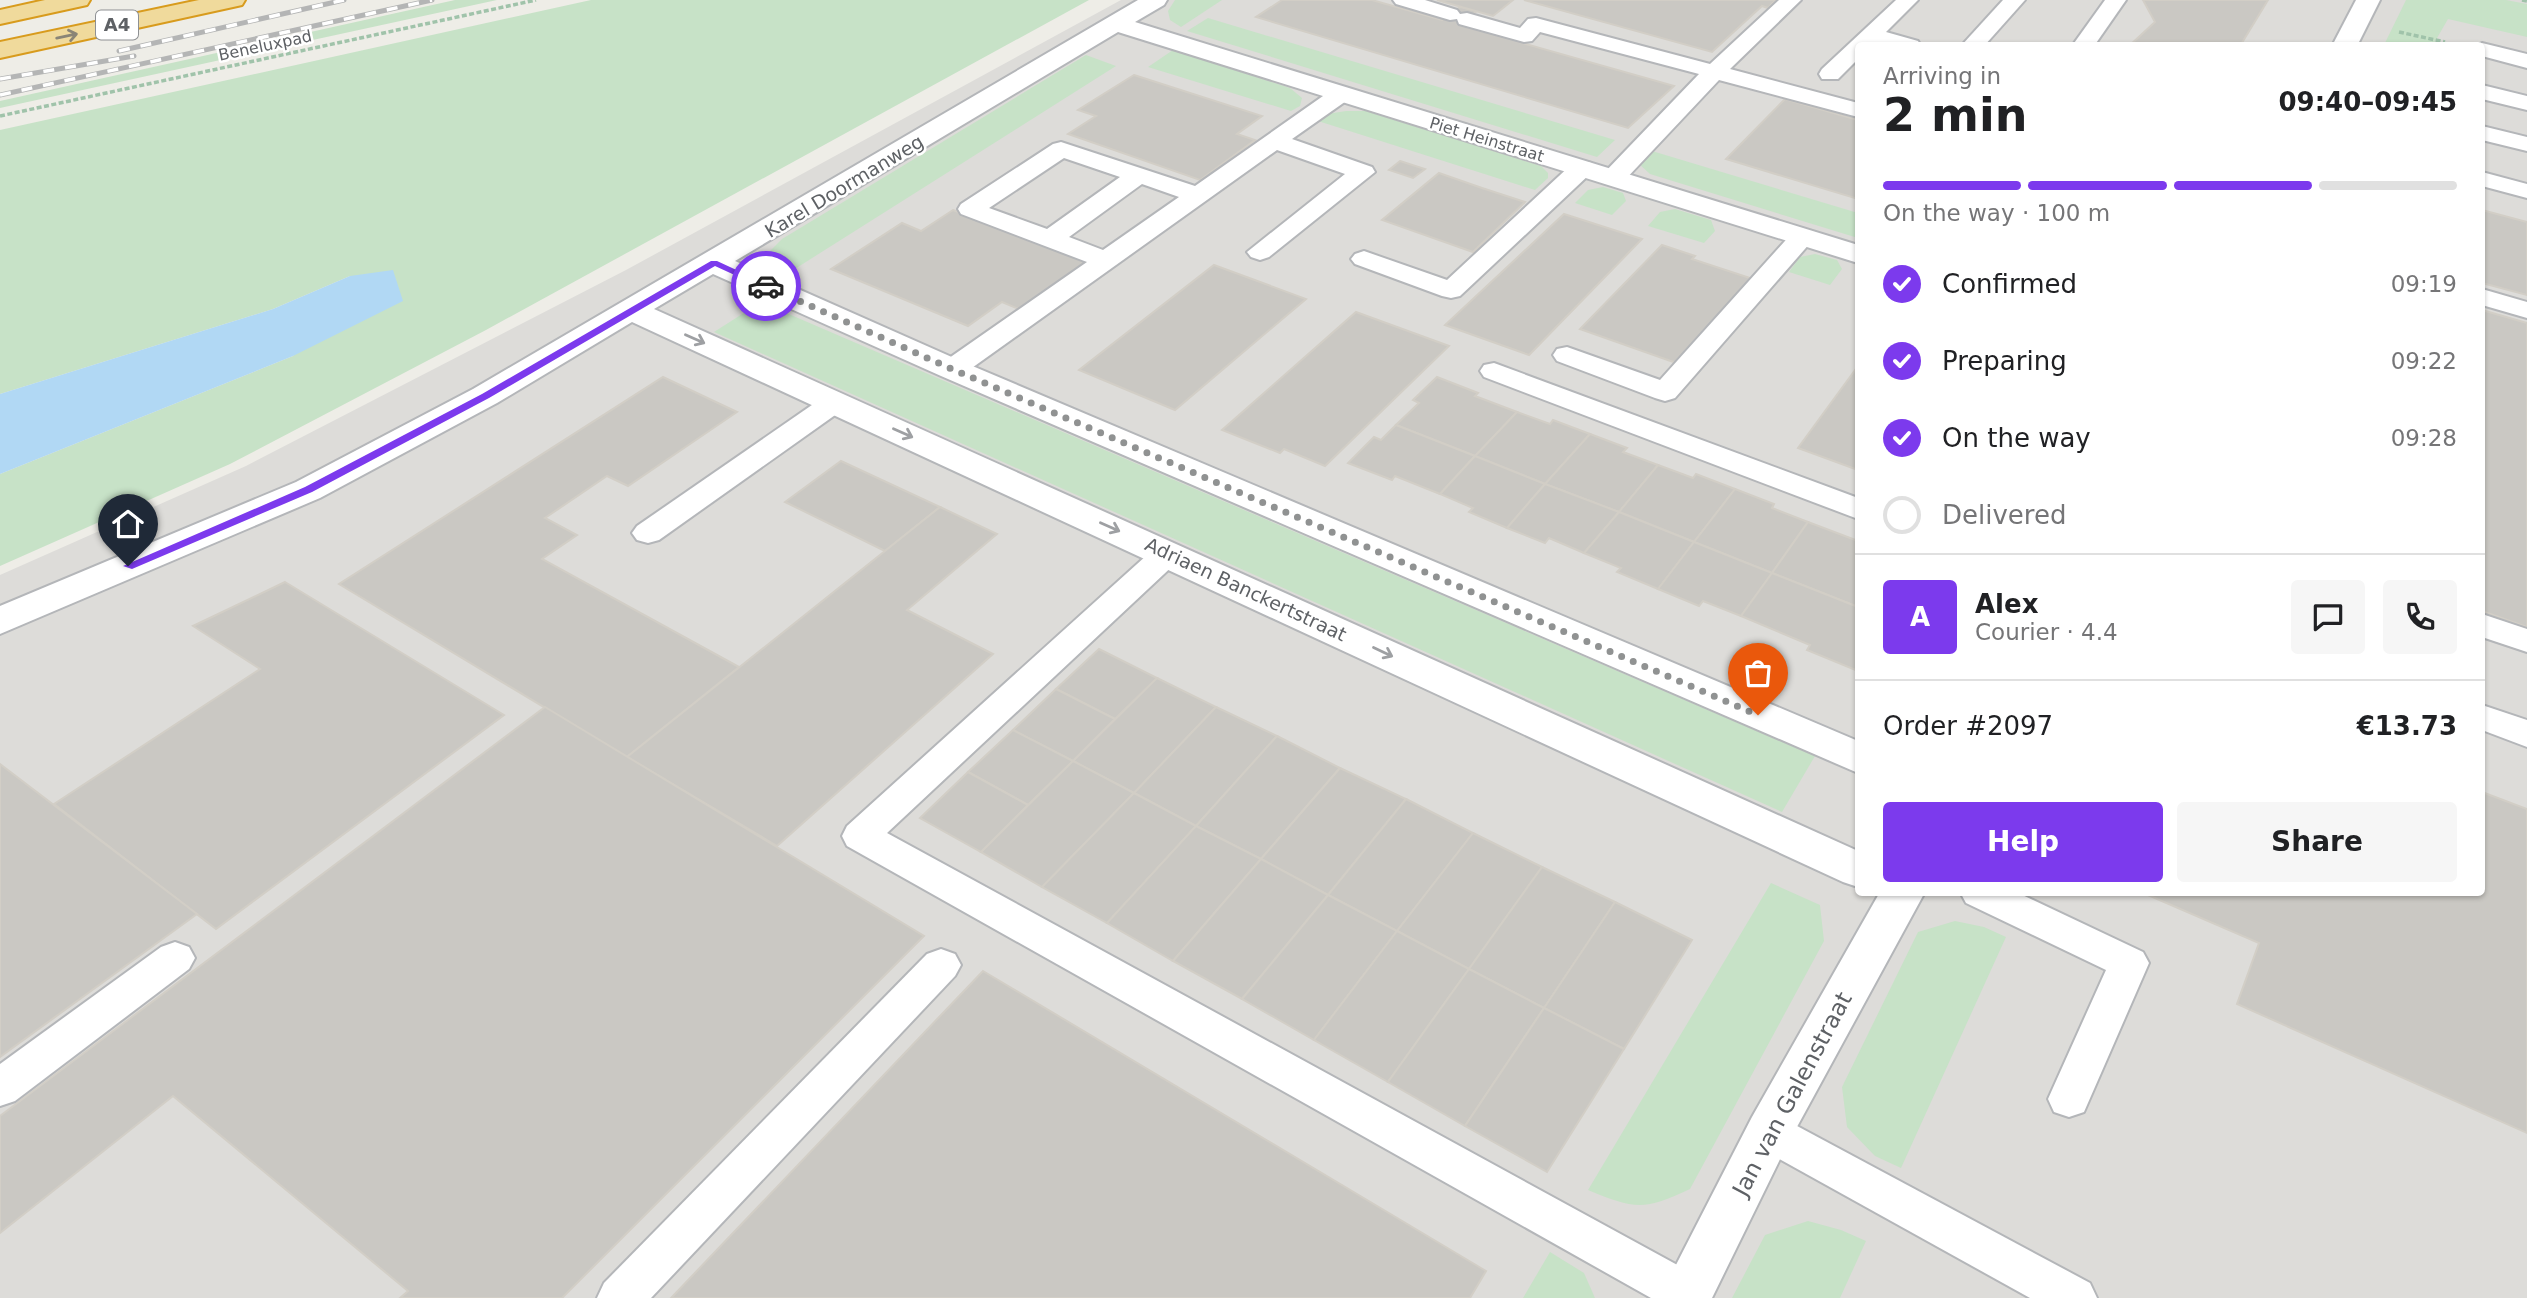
<!DOCTYPE html>
<html lang="en">
<head>
<meta charset="utf-8">
<style>
  :root { --surface:#fff; --page:#f6f6f6; --text:#202124; --muted:#757577; --line:#e0e0e0; --accent:#7c3aed }
  body { margin:0; font-family:"DejaVu Sans",sans-serif; background:var(--page); color:var(--text); height:100vh; display:flex; flex-direction:column; font-size:26px; white-space:nowrap }
  * { box-sizing:border-box; margin:0 }
  p { font-size:23px; color:var(--muted) }
  .icon { flex:none; width:38px; height:38px; fill:none; stroke:currentColor; stroke-width:2; stroke-linecap:round; stroke-linejoin:round }
  .map { position:relative; flex:1; overflow:hidden }
  .sheet { position:absolute; left:1855px; top:42px; width:630px; height:854px; display:flex; flex-direction:column; background:var(--surface); border-radius:7px; box-shadow:0 2px 5px #0004 }
  .sheet>* { flex:none }
  .pin { position:absolute; display:grid; place-items:center; width:60px; height:60px; color:#fff; margin:-72px -30px; border-radius:50% 50% 50% 0; rotate:-45deg; box-shadow:0 0 7px #0007 }
  .pin .icon { rotate:45deg }
  .courier { position:absolute; display:grid; place-items:center; width:70px; height:70px; margin:-35px; border:5px solid #7c3aed; border-radius:50%; background:#fff; color:#222; box-shadow:0 2px 9px #0007 }
  .overview em { font-style:normal; font-weight:700 }
  .overview div { display:flex; flex-direction:column-reverse }
  .overview { display:flex; align-items:center; justify-content:space-between; height:119px; padding:0 28px }
  h1 { font-size:46px; font-weight:700; line-height:52px }
  .bar { display:grid; grid-template-columns:repeat(4,1fr); gap:10px 7px; align-content:center; height:84px; padding:0 28px }
  .bar i { height:9px; border-radius:5px; background:var(--line) }
  .bar .current { background:var(--accent) }
  .bar p { grid-column:span 4 }
  .line { display:flex; align-items:center; gap:18px; padding:0 28px; border-top:2px solid var(--line) }
  .line div { flex:1 }
  .round { display:grid; place-items:center; flex:none; width:74px; height:74px; border-radius:7px; background:var(--page) }
  ol { padding:0 28px; list-style:none }
  li { display:flex; align-items:center; gap:21px; height:77px }
  li p { margin-inline-start:auto }
  li .icon { padding:7px; border-radius:50%; background:var(--accent); color:#fff; stroke-width:4 }
  li:last-child { color:var(--muted) }
  li i { width:38px; height:38px; border:4px solid var(--line); border-radius:50% }
  .action { display:flex; gap:14px; margin-top:auto; padding:14px 28px }
  .action a { flex:1; height:80px; border-radius:7px; background:var(--accent); color:#fff; font-size:28px; font-weight:700; line-height:80px; text-align:center }
  .action a+a { background:var(--page); color:var(--text) }
  .map>svg:first-child { display:block }
  .industrial { fill:#dddcd9; fill-rule:evenodd }
  .green { fill:#c7e2c7 }
  .water { fill:#b1d8f4 }
  .building { fill:#cac8c3; stroke:#d2cec6; stroke-width:2 }
  .lines { fill:none; stroke-linecap:round; stroke-linejoin:round }
  .service-casing { stroke:#b4b6b9; stroke-width:4 }
  .minor-casing { stroke:#b4b6b9; stroke-width:4 }
  .motorway-casing { stroke:#d89b1d; stroke-width:4 }
  .path { stroke:#a0c3aa; stroke-width:3.5; stroke-dasharray:5 2.5; stroke-linecap:butt }
  .service { fill:#fff; fill-rule:evenodd }
  .minor { fill:#fff; fill-rule:evenodd }
  .motorway { fill:#f0da9c; fill-rule:evenodd }
  .rail-casing { stroke:#b4b5b5; stroke-width:5 }
  .rail { stroke:#fff; stroke-width:3.5; stroke-dasharray:11; stroke-linecap:butt }
  .oneway { stroke:#8a8576 }
  .oneway2 { stroke:#9ea0a3 }
  .route { fill:#7c3aed }
  .done { stroke:#909292; stroke-width:7; stroke-dasharray:0 12.6 }
  .labels { text-anchor:middle; stroke-width:5; stroke-linejoin:round; paint-order:stroke }
  .far-street-label { font-size:16px; fill:#5e6165; stroke:#fff }
  .shield { fill:#fff; stroke:#8e9093; stroke-width:2 }
  .shield-label { font-size:18px; font-weight:bold; fill:#5e6165 }
  .street-label { font-size:19px; fill:#5e6165; stroke:#fff }
  .near-street-label { font-size:23px; fill:#5e6165; stroke:#fff }
</style>
</head>
<body>
<div class="map">
<svg width="2527" height="1298" viewBox="0 0 2527 1298">
  <rect width="100%" height="100%" fill="#eeede7"/>
  <!-- industrial -->
  <path class="industrial" d="M 1121,0 L 2527,0 L 2527,1298 L 0,1298 L 0,575 L 246,466 L 626,270 ZM 1858,46 L 2482,46 L 2482,892 L 1858,892 Z"/>
  <!-- green -->
  <g class="green">
    <polygon points="455,0 497,0 0,108 0,101"/>
    <polygon points="591,0 1089,0 486,330 230,464 0,566 0,474 293,356 350,276 273,309 0,394 0,130"/>
    <polygon points="1175,0 1222,0 1181,27 1170,20 1168,11"/>
    <polygon points="2406,0 2506,0 2527,4 2527,37 2448,19 2433,45 2384,45"/>
    <polygon points="1208,18 1615,140 1597,157 1187,31"/>
    <polygon points="1173,50 1290,88 1302,98 1300,106 1291,111 1148,67"/>
    <polygon points="1086,55 1116,66 779,279 769,268 769,252 782,239"/>
    <polygon points="1346,111 1366,111 1541,166 1548,173 1548,178 1535,190 1318,121 1327,114"/>
    <polygon points="1652,151 1858,213 1858,238 1650,174 1638,163"/>
    <polygon points="1603,187 1623,193 1626,201 1612,215 1575,203 1588,190"/>
    <polygon points="1675,209 1711,220 1715,231 1704,243 1648,226 1660,212"/>
    <polygon points="1815,254 1837,260 1842,269 1830,285 1789,272 1800,257"/>
    <polygon points="761,302 1815,756 1782,812 714,332"/>
    <path d="M 1771,883 L 1820,905 L 1824,941 L 1690,1189 C 1644,1211 1634,1209 1588,1190 Z"/>
    <polygon points="1955,921 1984,927 2006,937 1901,1168 1875,1156 1847,1127 1842,1087 1918,932"/>
    <polygon points="1808,1221 1841,1230 1866,1241 1840,1298 1732,1298 1765,1235"/>
    <polygon points="1550,1252 1584,1273 1595,1298 1523,1298"/>
  </g>
  <!-- water -->
  <polygon class="water" points="393,270 403,301 293,356 0,474 0,394 273,309 350,276"/>
  <!-- building -->
  <g class="building">
    <polygon points="1282,0 1372,0 1442,20 1460,7 1477,11 1459,25 1674,86 1628,128 1256,17"/>
    <polygon points="1437,0 1513,0 1493,16"/>
    <polygon points="1524,0 1776,0 1768,8 1762,6 1712,52"/>
    <polygon points="2143,0 2268,0 2240,46 2129,46 2155,22"/>
    <polygon points="1134,75 1262,116 1237,134 1255,140 1200,180 1068,134 1096,116 1078,110"/>
    <polygon points="1785,99 1858,120 1858,199 1726,159"/>
    <polygon points="1400,161 1425,169 1413,178 1389,170"/>
    <polygon points="1439,173 1482,188 1525,202 1473,252 1382,220"/>
    <polygon points="953,210 1088,262 1021,310 1002,302 968,326 831,269 902,223 921,231"/>
    <polygon points="2482,210 2527,222 2527,295 2482,283"/>
    <polygon points="1564,214 1642,239 1529,355 1445,325"/>
    <polygon points="1662,245 1695,256 1692,259 1756,280 1682,365 1580,329"/>
    <polygon points="1214,265 1306,299 1175,410 1079,370"/>
    <polygon points="2482,310 2527,323 2527,627 2482,611"/>
    <polygon points="1356,312 1449,346 1325,466 1284,449 1280,453 1222,430"/>
    <polygon points="1858,366 1858,470 1798,448"/>
    <polygon points="663,377 737,412 628,486 607,476 545,518 577,535 542,559 739,667 627,757 339,584"/>
    <polygon points="1437,377 1478,393 1475,396 1517,412 1475,456 1396,425 1419,403 1413,400"/>
    <polygon points="1517,412 1550,424 1553,420 1590,434 1545,484 1475,456"/>
    <polygon points="1396,425 1475,456 1440,494 1395,476 1392,480 1348,463 1374,437 1381,440"/>
    <polygon points="1590,434 1627,448 1623,452 1658,465 1619,512 1545,484"/>
    <polygon points="1475,456 1545,484 1507,528 1469,512 1473,508 1440,494"/>
    <polygon points="841,461 940,507 885,551 785,502"/>
    <polygon points="1658,465 1693,478 1696,474 1735,489 1694,542 1619,512"/>
    <polygon points="1545,484 1619,512 1584,553 1549,538 1545,543 1507,528"/>
    <polygon points="1735,489 1774,504 1772,508 1808,522 1772,573 1694,542"/>
    <polygon points="940,507 997,534 907,610 993,654 777,846 627,757"/>
    <polygon points="1619,512 1694,542 1658,589 1617,572 1621,568 1584,553"/>
    <polygon points="1808,522 1858,541 1858,607 1772,573"/>
    <polygon points="1694,542 1772,573 1741,616 1703,601 1699,606 1658,589"/>
    <polygon points="1772,573 1858,607 1858,671 1807,650 1810,645 1741,616"/>
    <polygon points="285,582 504,715 216,929 54,804 260,669 193,626"/>
    <polygon points="1099,649 1157,678 1115,719 1056,689"/>
    <polygon points="1157,678 1216,707 1134,793 1073,761"/>
    <polygon points="1056,689 1115,719 1073,761 1013,730"/>
    <polygon points="545,707 924,936 562,1298 400,1298 408,1291 173,1096 0,1233 0,1116"/>
    <polygon points="1216,707 1277,736 1196,826 1134,793"/>
    <polygon points="1013,730 1073,761 1028,805 968,772"/>
    <polygon points="1277,736 1340,768 1261,859 1196,826"/>
    <polygon points="1073,761 1134,793 1042,887 981,852"/>
    <polygon points="0,764 197,914 0,1057"/>
    <polygon points="1340,768 1406,799 1328,895 1261,859"/>
    <polygon points="968,772 1028,805 981,852 920,818"/>
    <polygon points="2482,792 2527,809 2527,1133 2237,1004 2259,943 2141,892 2482,892"/>
    <polygon points="1134,793 1196,826 1107,923 1042,887"/>
    <polygon points="1406,799 1473,833 1397,931 1328,895"/>
    <polygon points="1196,826 1261,859 1173,961 1107,923"/>
    <polygon points="1473,833 1542,867 1469,969 1397,931"/>
    <polygon points="1261,859 1328,895 1242,999 1173,961"/>
    <polygon points="1542,867 1615,902 1544,1008 1469,969"/>
    <polygon points="1328,895 1397,931 1314,1040 1242,999"/>
    <polygon points="1615,902 1692,940 1624,1049 1544,1008"/>
    <polygon points="1397,931 1469,969 1388,1082 1314,1040"/>
    <polygon points="1469,969 1544,1008 1465,1126 1388,1082"/>
    <polygon points="983,971 1486,1271 1470,1298 671,1298"/>
    <polygon points="1544,1008 1624,1049 1547,1172 1465,1126"/>
  </g>
  <g class="lines">
    <!-- service casing -->
    <g class="service-casing">
      <g id="service">
        <polygon points="1393,0 1425,0 1457,10 1460,14 1467,13 1520,28 1528,19 1536,18 1710,64 1779,0 1801,0 1730,69 1858,103 1858,117 1719,80 1622,183 1613,185 1604,183 1601,178 1604,173 1699,74 1540,32 1532,41 1524,42 1459,24 1457,19 1450,20 1396,4"/>
        <polygon points="1896,0 1918,0 1886,32 1918,41 1921,46 1885,46 1876,43 1873,46 1858,46 1858,59 1838,79 1822,79 1819,74 1822,69"/>
        <polygon points="2003,0 2025,0 1984,46 1961,46"/>
        <polygon points="2105,0 2126,0 2094,46 2072,46"/>
        <polygon points="2482,43 2527,54 2527,68 2482,56 2482,46 2474,46"/>
        <polygon points="2482,85 2527,96 2527,110 2482,99"/>
        <path d="M 1341,87 L 1349,89 L 1352,94 L 1349,99 L 1292,139 L 1372,167 L 1375,172 L 1269,257 L 1260,260 L 1251,257 L 1247,252 L 1345,174 L 1277,150 L 962,375 L 952,377 L 942,375 L 938,369 L 942,363 L 1087,262 L 961,214 L 958,209 L 961,204 L 1053,144 L 1061,142 L 1195,186 L 1333,89 ZM 1064,158 L 1120,177 L 1047,229 L 989,208 ZM 1142,184 L 1179,197 L 1103,250 L 1069,237 Z"/>
        <polygon points="2482,126 2527,137 2527,151 2482,140"/>
        <polygon points="1582,161 1591,163 1594,168 1591,173 1460,296 1451,298 1442,296 1355,264 1351,259 1355,254 1364,251 1447,280 1573,163"/>
        <polygon points="2482,172 2527,184 2527,198 2482,186"/>
        <polygon points="1802,229 1811,232 1815,237 1811,242 1675,398 1665,401 1655,398 1557,361 1553,355 1557,349 1567,347 1660,380 1793,232"/>
        <polygon points="2482,289 2527,302 2527,318 2482,305"/>
        <polygon points="1494,363 1858,498 1858,519 1484,377 1480,371 1484,365"/>
        <polygon points="835,393 845,396 849,402 845,408 659,540 648,543 637,540 632,533 637,526 825,396"/>
        <polygon points="1168,543 1179,546 1184,553 1179,560 887,833 1703,1279 1710,1294 1708,1298 1651,1298 847,846 842,836 847,826 1157,546"/>
        <polygon points="2482,614 2527,629 2527,652 2482,637"/>
        <polygon points="2482,705 2527,720 2527,747 2482,730"/>
        <polygon points="1960,892 2016,892 2143,952 2149,963 2084,1112 2069,1117 2054,1112 2048,1099 2106,970 1966,903"/>
        <polygon points="175,942 189,947 195,958 189,969 15,1101 0,1106 0,1064 161,947"/>
        <polygon points="941,949 955,954 961,965 955,976 651,1298 597,1298 604,1283 927,954"/>
        <polygon points="1769,1113 1784,1119 2090,1283 2097,1298 2030,1298 1754,1145 1748,1132 1754,1119"/>
      </g>
    </g>
    <!-- minor casing -->
    <g class="minor-casing">
      <g id="minor">
        <polygon points="1138,0 1167,0 1164,5 1135,22 1858,245 1858,263 1118,32 735,261 963,362 1858,741 1858,773 941,376 713,274 654,309 1858,851 1858,887 1843,882 632,322 497,403 320,498 0,634 0,606 296,482 473,389"/>
        <polygon points="2356,0 2380,0 2357,46 2332,46"/>
        <polygon points="1880,892 1925,892 1786,1147 1712,1298 1659,1298 1752,1117"/>
      </g>
    </g>
    <!-- motorway casing -->
    <g class="motorway-casing">
      <g id="motorway">
        <polygon points="45,0 90,0 87,5 0,24 0,10"/>
        <polygon points="199,0 245,0 242,5 233,7 0,58 0,42"/>
      </g>
    </g>
    <!-- path -->
    <g class="path">
      <polyline points="2522,0 2527,1"/>
      <polyline points="2399,32 2445,42"/>
      <polyline points="0,116 536,0"/>
    </g>
    <!-- service -->
    <use href="#service" class="service"/>
    <!-- minor -->
    <use href="#minor" class="minor"/>
    <!-- motorway -->
    <use href="#motorway" class="motorway"/>
    <!-- rail casing -->
    <g class="rail-casing">
      <g id="rail">
        <polyline points="119,51 344,0"/>
        <polyline points="0,79 134,56"/>
        <polyline points="0,95 432,0"/>
      </g>
    </g>
    <!-- rail -->
    <use href="#rail" class="rail"/>
  </g>
  <!-- one-way arrows -->
  <defs><path id="oneway-shaft" d="M-6 0H5M1.5-3L5.5 0L1.5 3" fill="none" stroke-width="1.6" stroke-linecap="round" stroke-linejoin="round" transform="scale(1.75)"/></defs>
  <use class="oneway" href="#oneway-shaft" transform="translate(67 36) rotate(-12)"/>
  <g class="oneway2">
    <use href="#oneway-shaft" transform="translate(695 339) rotate(24)"/>
    <use href="#oneway-shaft" transform="translate(903 433) rotate(24)"/>
    <use href="#oneway-shaft" transform="translate(1110 527) rotate(24)"/>
    <use href="#oneway-shaft" transform="translate(1383 652) rotate(25)"/>
  </g>
  <!-- route -->
  <polygon class="route" points="711,261 717,261 771,286 763,288 715,266 489,398 312,492 132,569 123,566 305,487 482,394"/>
  <g class="lines">
    <!-- done -->
    <polyline class="done" points="766,286 952,369 1758,715"/>
  </g>
  <g class="labels">
    <!-- far-street labels -->
    <g class="far-street-label">
      <text transform="translate(265 45) rotate(-12)" y="6">Beneluxpad</text>
      <text transform="translate(1487 139) rotate(17)" y="6">Piet Heinstraat</text>
    </g>
    <!-- shield labels -->
    <rect class="shield" x="96" y="10.5" width="42" height="29" rx="5"/>
    <g class="shield-label">
      <text x="117" y="31">A4</text>
    </g>
    <!-- street labels -->
    <g class="street-label">
      <text transform="translate(844 186) rotate(-31)" y="7">Karel Doormanweg</text>
      <text transform="translate(1246 589) rotate(25)" y="7">Adriaen Banckertstraat</text>
    </g>
    <!-- near-street labels -->
    <g class="near-street-label">
      <text transform="translate(1792 1094) rotate(-62)" y="8">Jan van Galenstraat</text>
    </g>
  </g>
</svg>
<div class="pin" style="left:1758px;top:715px;background:#ea580c"><svg class="icon" aria-label="bag" viewBox="0 0 24 24"><path d="M5 8h14l-1 12H6zM9 8a3 3 0 0 1 6 0"/></svg></div>
<div class="pin" style="left:128px;top:566px;background:#1f2937"><svg class="icon" aria-label="home" viewBox="0 0 24 24"><path d="M3 11l9-7 9 7M6 9v11h12V9"/></svg></div>
<div class="courier" style="left:766px;top:286px"><svg class="icon" aria-label="car" viewBox="0 0 24 24"><path d="M5 17H2v-5l4-1 3-4h7l3 4 3 1v5h-3M9 17h6M6 11h13"/><circle cx="7" cy="17" r="2"/><circle cx="17" cy="17" r="2"/></svg></div>
<section class="sheet">
<div class="overview"><div><h1>2 min</h1><p>Arriving in</p></div><em>09:40–09:45</em></div>
<div class="bar"><i class="current"></i><i class="current"></i><i class="current"></i><i></i><p>On the way · 100 m</p></div>
<ol>
<li><svg class="icon" aria-label="check" viewBox="0 0 24 24"><path d="M5 12l5 5 9-10"/></svg>Confirmed<p>09:19</p></li>
<li><svg class="icon" aria-label="check" viewBox="0 0 24 24"><path d="M5 12l5 5 9-10"/></svg>Preparing<p>09:22</p></li>
<li><svg class="icon" aria-label="check" viewBox="0 0 24 24"><path d="M5 12l5 5 9-10"/></svg>On the way<p>09:28</p></li>
<li><i></i>Delivered</li>
</ol>
<div class="line" style="height:126px"><b class="round" style="background:var(--accent);color:#fff">A</b><div><b>Alex</b><p>Courier · 4.4</p></div><a class="round"><svg class="icon" aria-label="chat" viewBox="0 0 24 24"><path d="M4 5h16v11H9l-5 4z"/></svg></a><a class="round"><svg class="icon" aria-label="phone" viewBox="0 0 24 24"><path d="M5 4h4l2 5-3 2q2 4 5 5l2-3 5 2v4C11 20 4 13 5 4z"/></svg></a></div>
<div class="line" style="height:91px"><div>Order #2097</div><b>€13.73</b></div>
<div class="action"><a>Help</a><a>Share</a></div>
</section>
</div>
</body>
</html>
